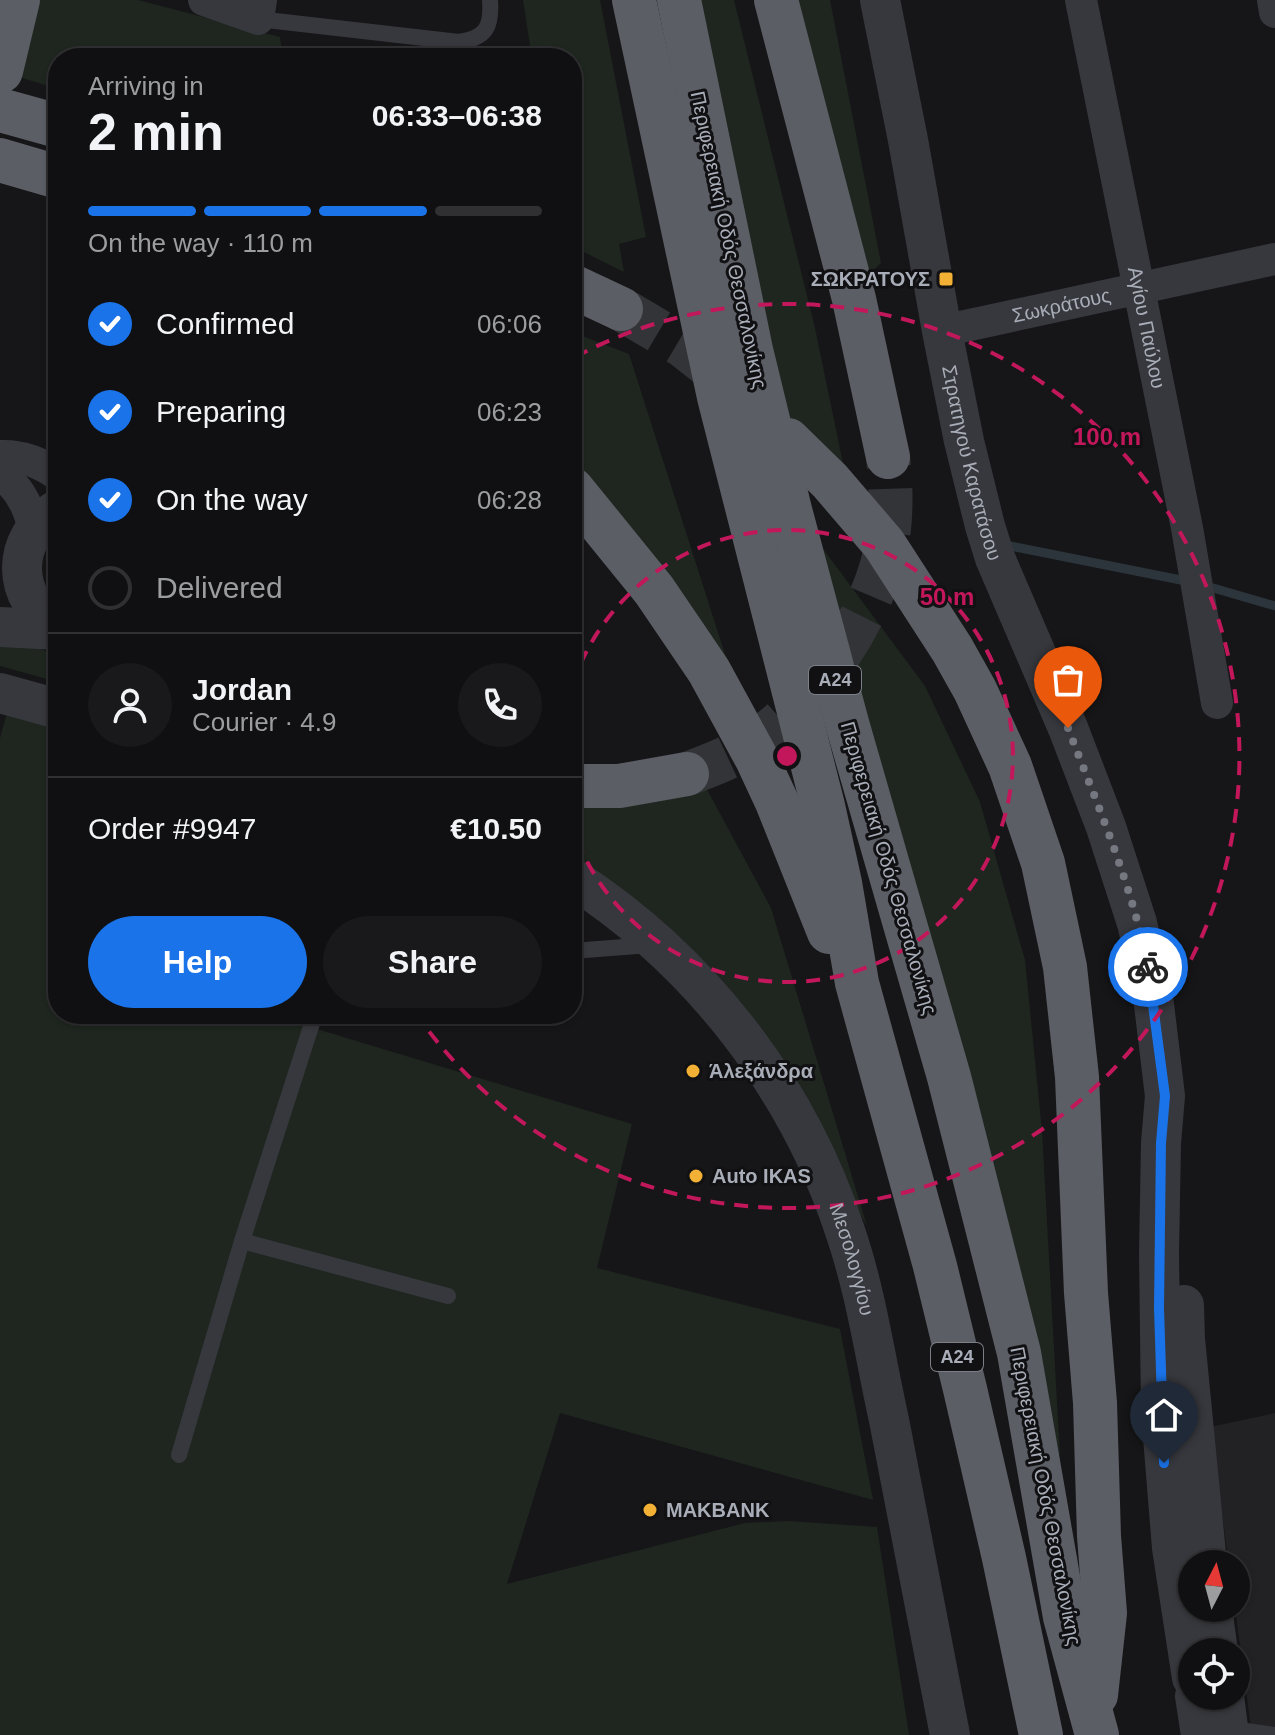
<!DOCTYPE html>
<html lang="en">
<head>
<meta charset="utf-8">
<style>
  :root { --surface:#101012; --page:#19191b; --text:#f1f3f6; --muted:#9c9d9f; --line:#303032; --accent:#1a73e8 }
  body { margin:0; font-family:Helvetica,sans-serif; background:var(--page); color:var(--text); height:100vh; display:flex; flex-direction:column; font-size:30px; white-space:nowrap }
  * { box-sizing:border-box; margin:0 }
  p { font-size:26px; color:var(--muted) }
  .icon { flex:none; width:44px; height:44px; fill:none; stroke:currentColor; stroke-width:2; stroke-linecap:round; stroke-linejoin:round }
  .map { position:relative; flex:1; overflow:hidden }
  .sheet { position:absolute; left:48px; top:48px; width:534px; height:976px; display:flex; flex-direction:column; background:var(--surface); border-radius:32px; box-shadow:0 2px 6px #0004,0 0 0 2px var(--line) }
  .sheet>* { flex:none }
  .needle { width:52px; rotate:6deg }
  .tools { position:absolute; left:1178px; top:1550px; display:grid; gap:16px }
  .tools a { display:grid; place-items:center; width:72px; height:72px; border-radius:50%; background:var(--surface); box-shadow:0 2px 6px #0004,0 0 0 2px var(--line); font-size:40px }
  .pin { position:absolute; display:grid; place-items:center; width:68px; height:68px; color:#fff; margin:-82px -34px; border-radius:50% 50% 50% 0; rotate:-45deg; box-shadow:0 0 8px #0007 }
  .pin .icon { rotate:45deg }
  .courier { position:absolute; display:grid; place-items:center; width:80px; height:80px; margin:-40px; border:6px solid #1a73e8; border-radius:50%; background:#fff; color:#222; box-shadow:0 2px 10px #0007 }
  .head em { font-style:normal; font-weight:600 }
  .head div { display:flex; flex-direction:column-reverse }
  .head { display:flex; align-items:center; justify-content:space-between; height:136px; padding:0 40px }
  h1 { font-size:52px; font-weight:600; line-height:60px }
  .bar { display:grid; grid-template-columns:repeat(4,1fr); gap:12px 8px; align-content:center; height:96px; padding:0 40px }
  .bar i { height:10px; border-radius:6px; background:var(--line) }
  .bar .current { background:var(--accent) }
  .bar p { grid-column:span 4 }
  .line { display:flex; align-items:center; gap:20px; padding:0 40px; border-top:2px solid var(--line) }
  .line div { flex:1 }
  .round { display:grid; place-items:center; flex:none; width:84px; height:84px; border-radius:42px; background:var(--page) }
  ol { padding:0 40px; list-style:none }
  li { display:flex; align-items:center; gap:24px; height:88px }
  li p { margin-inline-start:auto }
  li .icon { padding:8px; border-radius:50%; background:var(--accent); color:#fff; stroke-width:4 }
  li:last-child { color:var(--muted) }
  li i { width:44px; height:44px; border:4px solid var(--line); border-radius:50% }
  .action { display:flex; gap:16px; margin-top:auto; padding:16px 40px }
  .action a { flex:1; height:92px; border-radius:48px; background:var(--accent); color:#fff; font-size:32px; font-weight:600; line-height:92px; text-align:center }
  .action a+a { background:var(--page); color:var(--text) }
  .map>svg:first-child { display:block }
  .built { fill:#222225 }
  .green { fill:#1e261f }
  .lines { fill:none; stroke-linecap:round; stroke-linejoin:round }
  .stream { stroke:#2c353c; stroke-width:9 }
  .trunk-tunnel { stroke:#333438; stroke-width:44; stroke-dasharray:44 22; stroke-linecap:butt }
  .service { stroke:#37383d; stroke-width:16 }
  .minor { stroke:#37383d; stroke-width:32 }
  .tertiary { stroke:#37383d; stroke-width:40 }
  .trunk { stroke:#5b5e65; stroke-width:44 }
  .done { stroke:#757880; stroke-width:8; stroke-dasharray:0 14.4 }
  .route { stroke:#1a73e8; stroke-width:10 }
  .ring { fill:none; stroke:#c2185b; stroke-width:4; stroke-dasharray:14 10 }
  .poi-dot { fill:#f2b134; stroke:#111113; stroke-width:3 }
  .labels { text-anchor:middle; stroke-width:6; stroke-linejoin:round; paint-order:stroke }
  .shield { fill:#111113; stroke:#7b7e86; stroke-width:2 }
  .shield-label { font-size:18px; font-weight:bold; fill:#a8adb8 }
  .street-label { font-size:20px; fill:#a8adb8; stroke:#111113 }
  .poi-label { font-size:20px; font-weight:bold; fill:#a8adb8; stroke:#111113; text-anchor:start }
  .centre { fill:#c2185b; stroke:#111113; stroke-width:4 }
  .ring-label { font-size:24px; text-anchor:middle; font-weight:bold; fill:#c2185b; stroke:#111113; stroke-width:6; stroke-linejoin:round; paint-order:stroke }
</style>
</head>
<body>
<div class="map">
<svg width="1275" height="1735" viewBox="0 0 1275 1735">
  <rect width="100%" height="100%" fill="#161618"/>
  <!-- built -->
  <polygon class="built" points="1275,1413 1275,1735 1252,1735 1235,1608 1236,1564 1229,1564 1210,1427"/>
  <!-- green -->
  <g class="green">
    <polygon points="0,0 138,0 280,37 282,52 288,48 360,58 58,58 58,89 0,71"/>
    <polygon points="523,0 600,0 646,237 619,244 624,272 572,246 572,58 532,58"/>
    <polygon points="698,0 734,0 815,328 845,473 786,419"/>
    <polygon points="781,0 830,0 881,263 856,287"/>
    <polygon points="572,332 629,354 754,745 572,494"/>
    <polygon points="818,542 925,686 980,802 1025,960 1042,1131 1060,1457"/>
    <polygon points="0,645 35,648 58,654 58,682 0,666"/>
    <polygon points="8,709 58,723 58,1014 303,1014 300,1024 632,1124 597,1268 840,1329 873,1500 560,1413 507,1584 745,1523 788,1521 877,1527 909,1735 0,1735 0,738"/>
    <polygon points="703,782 771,908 867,1226 788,1088 572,865 572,809 672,799"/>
  </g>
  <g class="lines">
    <!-- stream -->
    <polyline class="stream" points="1010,546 1196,583 1275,606"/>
    <!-- trunk-tunnel -->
    <g class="trunk-tunnel">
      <polyline points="621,309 682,345 732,384"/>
      <path d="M 687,774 C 708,766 730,758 749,746 C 813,706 874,618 887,543 C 892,515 891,485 888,457"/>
    </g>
    <!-- service -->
    <g class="service">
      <path d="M 258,19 L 459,42 C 486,38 492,27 490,0"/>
      <polyline points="572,951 650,945"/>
      <polyline points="242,1241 448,1296"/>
      <polyline points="179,1455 242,1241 315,1014"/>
      <polyline points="1231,1723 1246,1731 1275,1735"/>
    </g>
    <!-- minor -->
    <g class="minor">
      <polyline points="204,0 258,19 261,0"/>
      <path id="s1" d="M 1081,0 L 1187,528 L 1217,703"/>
      <polyline points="1273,0 1275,12"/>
      <path id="s2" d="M 942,331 L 1275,259"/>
      <path d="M 0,456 C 22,455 40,462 58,475"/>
      <path d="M 0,474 C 20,487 29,507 34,530"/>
    </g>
    <!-- tertiary -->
    <g class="tertiary">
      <path id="s3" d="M 880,0 L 908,140 L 942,331 L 964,441 L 985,526 L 995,558 L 1068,728 L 1106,827 L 1137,923 L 1152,988 L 1165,1096 L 1161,1143 L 1159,1253 L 1161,1412 L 1172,1548 L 1192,1678"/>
      <path d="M 58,509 C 9,539 11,598 58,629"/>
      <polyline points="0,627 58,630"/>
      <polyline points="0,693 58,709"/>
      <path id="s4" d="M 572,878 C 699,960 798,1087 845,1231 C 866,1292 875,1357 889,1420 C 910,1525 930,1630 950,1735"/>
      <polyline points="1184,1305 1185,1339 1207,1564"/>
      <polyline points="1212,1608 1218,1652"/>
      <polyline points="1195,1696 1201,1735"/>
      <polyline points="1224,1696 1229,1735"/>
    </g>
    <!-- trunk -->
    <g class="trunk">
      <polyline points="634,0 719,397 823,806 840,883 857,983 935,1266 965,1389 1004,1558 1041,1735"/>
      <polyline points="679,0 751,350 790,510 847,723 949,1077 1019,1353 1065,1617 1097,1735"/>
      <polyline points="776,0 854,299 888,457"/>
      <polyline points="1,71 18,0"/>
      <polyline points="0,110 58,126"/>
      <polyline points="0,160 58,177"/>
      <polyline points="572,286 621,309"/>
      <polyline points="788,440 830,481 884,544 952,649 975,690 1010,766 1043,863 1065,967 1077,1077 1086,1293 1095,1403 1099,1536 1105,1613 1096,1695"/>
      <polyline points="572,489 654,590 709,671 757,759 777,802 829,932"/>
      <polyline points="572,786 619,786 687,774"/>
    </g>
  </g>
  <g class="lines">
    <!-- done -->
    <path class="done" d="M 1068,728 C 1098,806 1132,885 1148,967"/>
    <!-- route -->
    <polyline class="route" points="1148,967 1165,1096 1161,1143 1159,1308 1164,1463"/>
  </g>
  <!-- distance rings -->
  <g class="ring">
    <path d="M572 686A226 226 0 1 1 572 826"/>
    <path d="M575 357A452 452 0 1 1 417 1015"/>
  </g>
  <!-- markers -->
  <g class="poi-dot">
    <rect x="938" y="271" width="16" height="16" rx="4"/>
    <circle cx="693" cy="1071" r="8"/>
    <circle cx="696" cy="1176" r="8"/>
    <circle cx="650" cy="1510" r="8"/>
  </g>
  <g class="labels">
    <!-- shield labels -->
    <g class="shield">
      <rect x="809" y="666" width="52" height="28" rx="6"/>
      <rect x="931" y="1343" width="52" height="28" rx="6"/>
    </g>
    <g class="shield-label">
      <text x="835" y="686">Α24</text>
      <text x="957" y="1363">Α24</text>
    </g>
    <!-- street labels -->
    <g class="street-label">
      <text transform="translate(729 240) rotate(78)" y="7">Περιφερειακή Οδός Θεσσαλονίκης</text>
      <text dy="7" stroke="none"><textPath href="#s2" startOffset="122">Σωκράτους</textPath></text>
      <text dy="7" stroke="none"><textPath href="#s1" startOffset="334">Αγίου Παύλου</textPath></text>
      <text dy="7" stroke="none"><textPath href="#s3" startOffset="472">Στρατηγού Καρατάσου</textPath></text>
      <text transform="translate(889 868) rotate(74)" y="7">Περιφερειακή Οδός Θεσσαλονίκης</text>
      <text dy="7" stroke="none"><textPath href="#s4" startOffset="484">Μεσολογγίου</textPath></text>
      <text transform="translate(1046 1496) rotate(79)" y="7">Περιφερειακή Οδός Θεσσαλονίκης</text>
    </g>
    <!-- poi labels -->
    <g class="poi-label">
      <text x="930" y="286" text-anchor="end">ΣΩΚΡΑΤΟΥΣ</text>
      <text x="709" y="1078">Άλεξάνδρα</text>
      <text x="712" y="1183">Auto IKAS</text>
      <text x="666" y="1517">MAKBANK</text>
    </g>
  </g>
  <circle cx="787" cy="756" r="12" class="centre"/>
  <g class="ring-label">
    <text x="1107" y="445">100 m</text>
    <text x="947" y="605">50 m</text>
  </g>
</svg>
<div class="tools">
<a><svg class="needle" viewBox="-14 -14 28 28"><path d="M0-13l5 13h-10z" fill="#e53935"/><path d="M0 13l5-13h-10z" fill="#9c9d9f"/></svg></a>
<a><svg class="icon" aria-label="locate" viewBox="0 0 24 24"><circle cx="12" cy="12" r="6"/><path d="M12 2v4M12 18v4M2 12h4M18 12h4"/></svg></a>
</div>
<div class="pin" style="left:1068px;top:728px;background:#ea580c"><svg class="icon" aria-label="bag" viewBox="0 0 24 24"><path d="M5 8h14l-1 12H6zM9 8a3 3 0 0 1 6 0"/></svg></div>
<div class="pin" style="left:1164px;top:1463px;background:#1f2937"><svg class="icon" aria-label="home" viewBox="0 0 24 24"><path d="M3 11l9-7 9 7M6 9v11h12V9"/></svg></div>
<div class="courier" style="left:1148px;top:967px"><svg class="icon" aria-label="bike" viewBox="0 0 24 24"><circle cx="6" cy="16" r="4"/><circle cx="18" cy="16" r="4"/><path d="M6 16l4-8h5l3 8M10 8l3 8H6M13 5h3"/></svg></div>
<section class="sheet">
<div class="head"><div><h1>2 min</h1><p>Arriving in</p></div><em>06:33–06:38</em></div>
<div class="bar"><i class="current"></i><i class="current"></i><i class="current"></i><i></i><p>On the way · 110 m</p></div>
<ol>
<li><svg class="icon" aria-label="check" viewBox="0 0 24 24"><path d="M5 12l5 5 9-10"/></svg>Confirmed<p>06:06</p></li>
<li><svg class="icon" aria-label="check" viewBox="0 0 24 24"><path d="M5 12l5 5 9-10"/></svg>Preparing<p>06:23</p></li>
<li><svg class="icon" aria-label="check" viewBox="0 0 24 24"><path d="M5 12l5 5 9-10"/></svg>On the way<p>06:28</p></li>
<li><i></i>Delivered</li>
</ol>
<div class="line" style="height:144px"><a class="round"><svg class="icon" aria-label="person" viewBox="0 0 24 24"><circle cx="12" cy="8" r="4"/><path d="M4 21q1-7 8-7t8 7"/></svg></a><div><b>Jordan</b><p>Courier · 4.9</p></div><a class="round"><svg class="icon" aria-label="phone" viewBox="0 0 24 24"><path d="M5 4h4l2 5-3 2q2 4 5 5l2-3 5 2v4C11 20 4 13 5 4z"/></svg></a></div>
<div class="line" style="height:104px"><div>Order #9947</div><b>€10.50</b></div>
<div class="action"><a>Help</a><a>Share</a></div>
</section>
</div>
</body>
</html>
